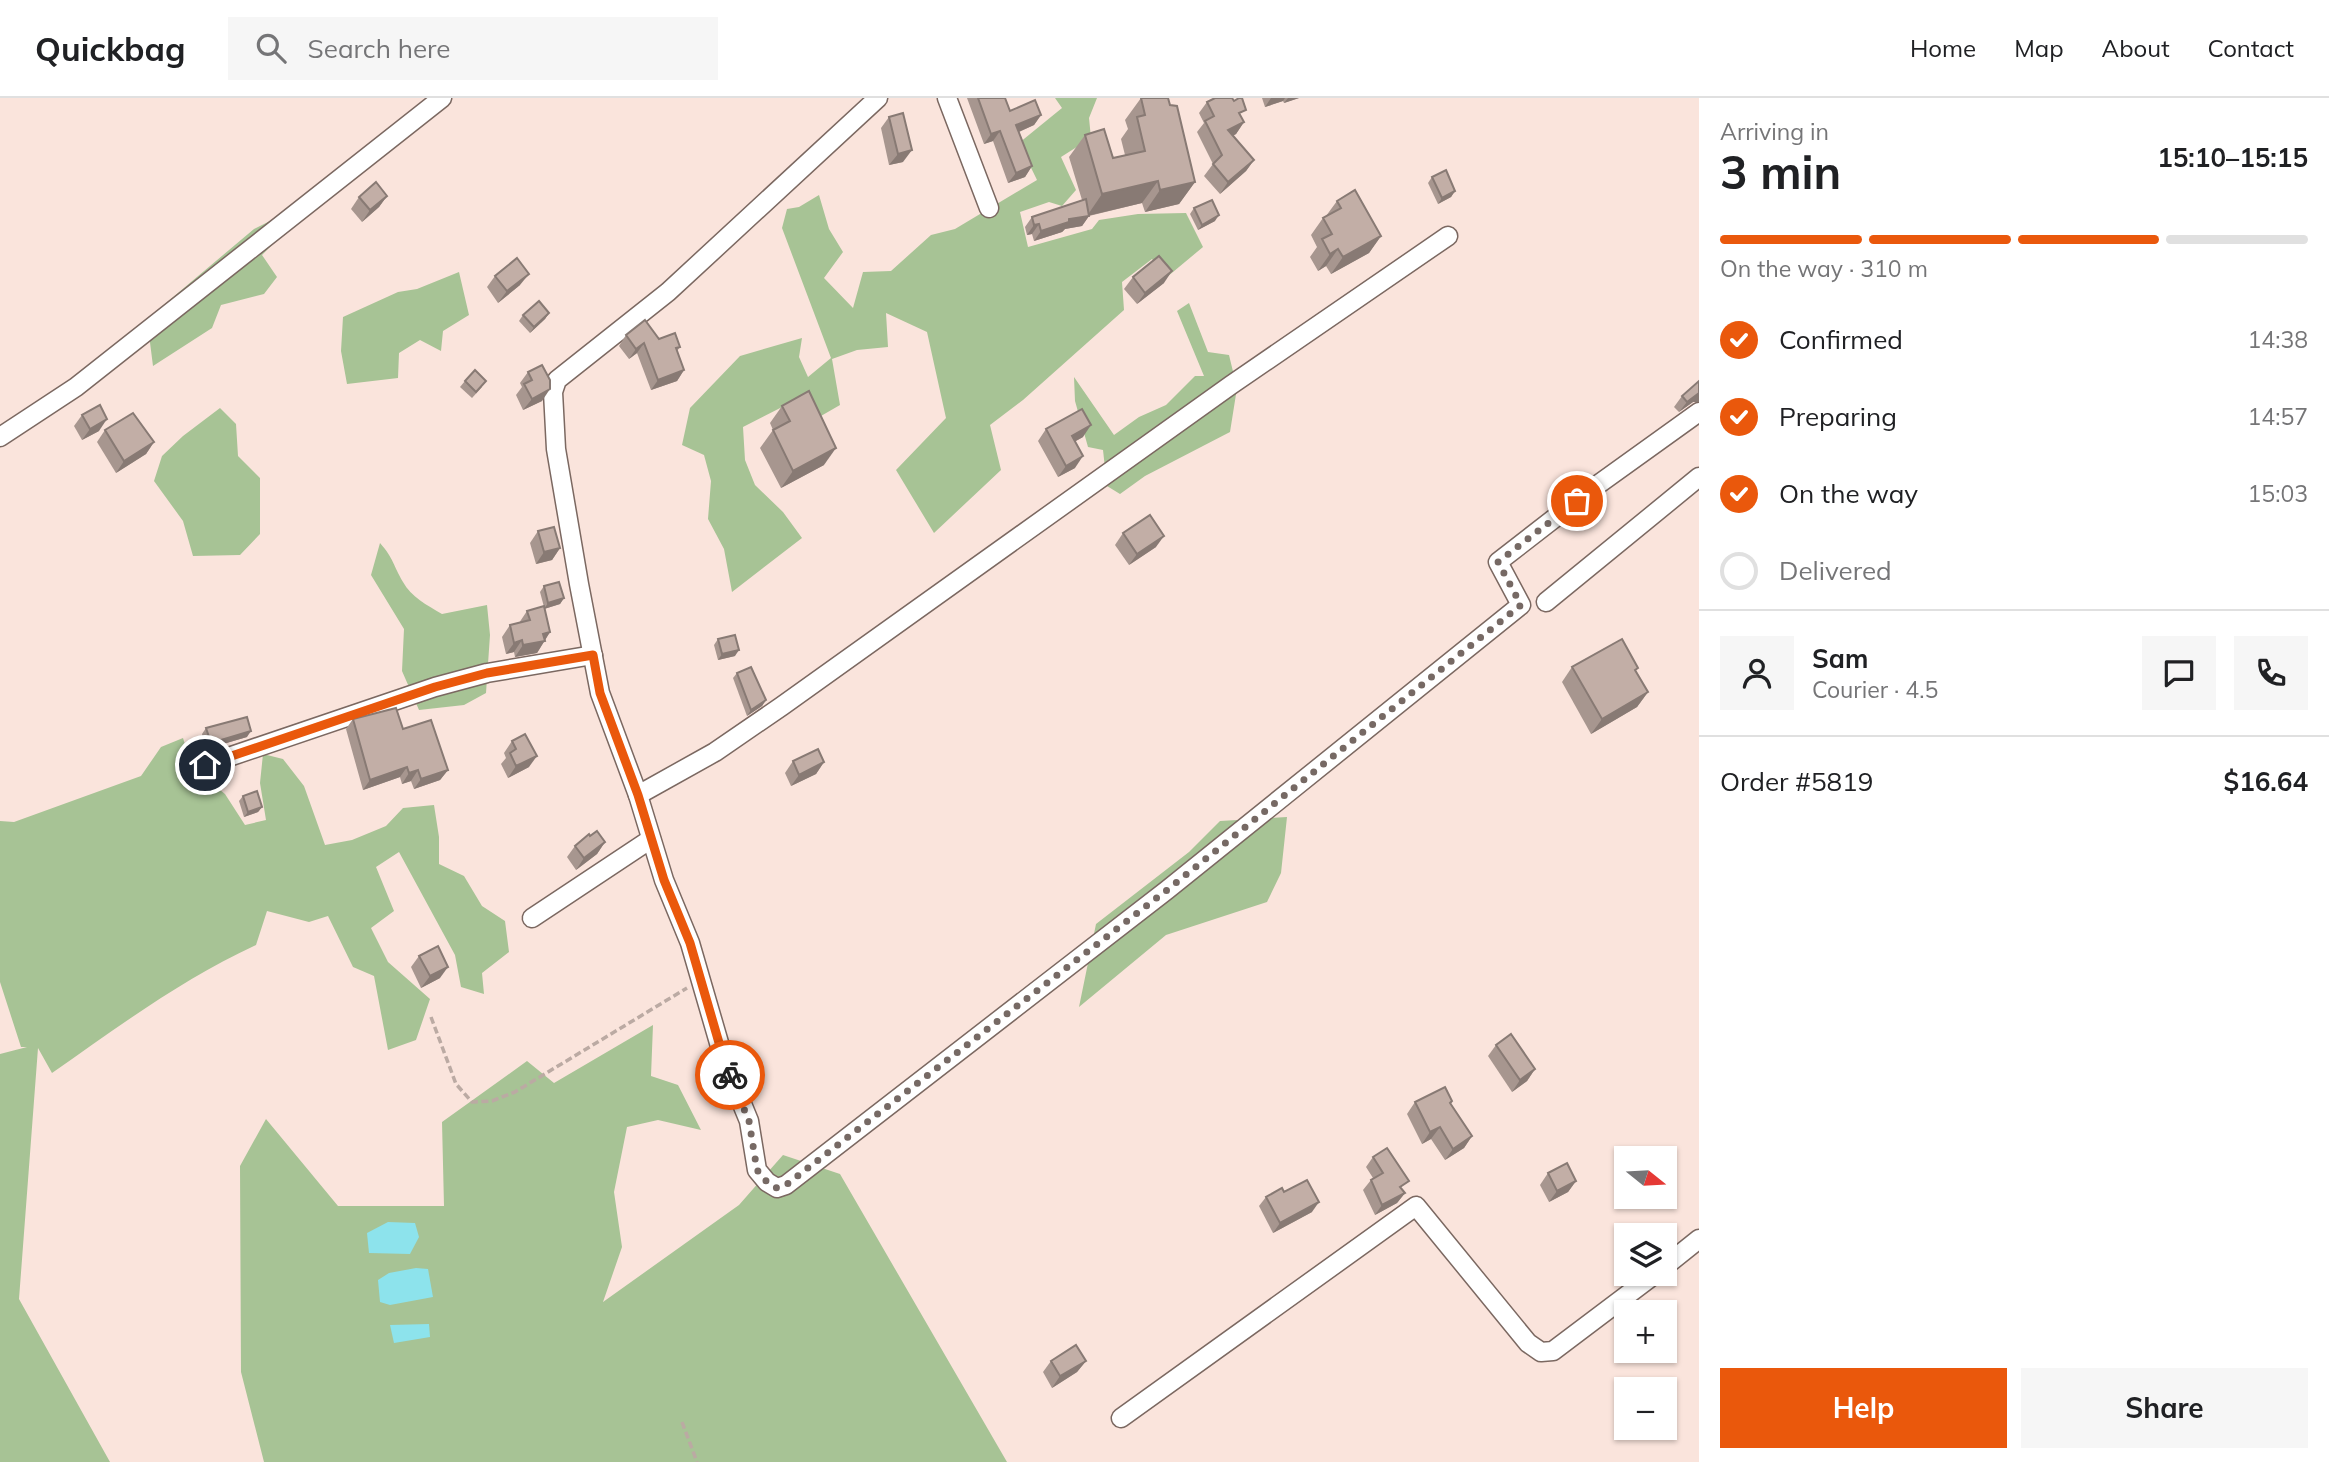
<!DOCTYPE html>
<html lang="en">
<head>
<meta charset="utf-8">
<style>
  :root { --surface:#fff; --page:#f6f6f6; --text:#202124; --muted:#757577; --line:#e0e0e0; --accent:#ea580c }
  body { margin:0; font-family:Mulish,sans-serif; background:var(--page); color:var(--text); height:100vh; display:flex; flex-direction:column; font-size:26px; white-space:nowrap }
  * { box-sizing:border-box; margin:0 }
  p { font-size:23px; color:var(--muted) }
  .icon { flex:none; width:38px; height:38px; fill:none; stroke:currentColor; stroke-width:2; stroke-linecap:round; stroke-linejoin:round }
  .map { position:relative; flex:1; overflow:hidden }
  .sheet { display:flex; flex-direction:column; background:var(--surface); width:630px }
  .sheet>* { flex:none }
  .needle { width:46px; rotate:108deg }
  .tools { position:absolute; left:1614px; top:1048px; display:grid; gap:14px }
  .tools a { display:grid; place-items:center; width:63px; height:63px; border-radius:0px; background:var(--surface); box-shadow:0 2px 5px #0004; font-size:35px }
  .pin { position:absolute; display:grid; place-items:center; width:60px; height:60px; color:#fff; margin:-30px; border:4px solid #fff; border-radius:50%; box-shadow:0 2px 7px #0007 }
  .courier { position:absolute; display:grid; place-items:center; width:70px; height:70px; margin:-35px; border:5px solid #ea580c; border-radius:50%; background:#fff; color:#222; box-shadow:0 2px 9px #0007 }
  .summary em { font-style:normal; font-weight:700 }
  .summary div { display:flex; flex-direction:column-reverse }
  .summary { display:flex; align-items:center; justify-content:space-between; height:119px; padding:0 21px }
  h1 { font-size:46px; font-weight:700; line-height:52px }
  .bar { display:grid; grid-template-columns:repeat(4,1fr); gap:10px 7px; align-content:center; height:84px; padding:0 21px }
  .bar i { height:9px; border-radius:5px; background:var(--line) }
  .bar .selected { background:var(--accent) }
  .bar p { grid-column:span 4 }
  .line { display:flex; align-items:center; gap:18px; padding:0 21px; border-top:2px solid var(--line) }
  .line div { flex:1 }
  .round { display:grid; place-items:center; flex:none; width:74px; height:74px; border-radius:0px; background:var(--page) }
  ol { padding:0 21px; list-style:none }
  li { display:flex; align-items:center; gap:21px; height:77px }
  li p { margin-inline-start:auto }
  li .icon { padding:7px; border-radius:50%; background:var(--accent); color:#fff; stroke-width:4 }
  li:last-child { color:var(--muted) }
  li i { width:38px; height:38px; border:4px solid var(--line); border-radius:50% }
  .cta { display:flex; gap:14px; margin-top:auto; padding:14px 21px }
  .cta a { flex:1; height:80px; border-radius:0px; background:var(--accent); color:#fff; font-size:28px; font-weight:700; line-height:80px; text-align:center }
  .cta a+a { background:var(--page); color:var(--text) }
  header { display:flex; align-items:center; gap:42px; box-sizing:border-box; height:98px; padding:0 35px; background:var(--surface); border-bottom:2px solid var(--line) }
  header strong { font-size:33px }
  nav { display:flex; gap:38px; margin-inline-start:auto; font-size:24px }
  .search { width:490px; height:63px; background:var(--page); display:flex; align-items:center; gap:18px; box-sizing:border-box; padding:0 24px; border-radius:0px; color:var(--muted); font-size:26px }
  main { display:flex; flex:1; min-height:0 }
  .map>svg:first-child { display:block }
  .green { fill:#a7c395 }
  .water { fill:#8de3ec }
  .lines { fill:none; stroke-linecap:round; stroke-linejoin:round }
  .street-casing { stroke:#7b6861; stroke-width:21 }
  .path { stroke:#bbaaa3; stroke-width:3.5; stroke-dasharray:7 3.5; stroke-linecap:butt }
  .street { stroke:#fff; stroke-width:18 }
  .wall { fill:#a7968f }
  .shaded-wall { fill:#887a74 }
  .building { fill:#c2aea6; stroke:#887a74; stroke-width:2 }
  .done { stroke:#766964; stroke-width:7; stroke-dasharray:0 12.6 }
  .route { stroke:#ea580c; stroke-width:9 }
</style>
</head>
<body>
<header>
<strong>Quickbag</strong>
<div class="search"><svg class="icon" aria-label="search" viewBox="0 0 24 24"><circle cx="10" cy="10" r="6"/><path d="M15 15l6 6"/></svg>Search here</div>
<nav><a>Home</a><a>Map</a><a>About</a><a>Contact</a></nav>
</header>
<main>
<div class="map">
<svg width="1699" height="1364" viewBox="0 0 1699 1364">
  <rect width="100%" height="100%" fill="#fae4dc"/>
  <!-- green -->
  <g class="green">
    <polygon points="1055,0 1097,0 1089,20 1091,40 1061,59 1076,92 1062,108 1049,104 1020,114 1028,149 1092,131 1099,122 1138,116 1186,115 1203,149 1167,179 1152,161 1122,184 1124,212 1023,302 990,327 1001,372 934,435 896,372 946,320 927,234 886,215 888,249 857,252 832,261 840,307 814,322 792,304 743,329 745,362 755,387 783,414 802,440 732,494 724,451 708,421 711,383 704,357 682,347 690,310 740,258 802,240 799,259 808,279 831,260 782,130 787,111 799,109 819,97 829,131 843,154 824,180 853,210 863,174 891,173 931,137 955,131 1037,82 1019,45 1062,10"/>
    <polygon points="274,121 283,136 262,157 277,179 264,196 221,207 212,230 153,268 147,221 254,131"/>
    <polygon points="459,174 469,217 443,233 441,253 420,242 399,255 398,280 347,286 341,253 343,219 398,194 417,191"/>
    <polygon points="1189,205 1208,254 1229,257 1237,290 1230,334 1145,378 1120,396 1107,388 1103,352 1088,349 1075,303 1074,279 1114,337 1139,319 1166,307 1195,278 1204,278 1177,213"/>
    <polygon points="220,310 236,326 238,358 260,380 260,436 240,457 193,458 183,423 154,383 162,358 183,338"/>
    <path d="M 380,445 C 394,461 393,467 403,484 C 411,499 427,507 442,516 L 487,507 L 490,537 L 486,595 L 464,607 L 419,612 L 402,573 L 404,531 L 371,477 Z"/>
    <path d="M 183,640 L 192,669 L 225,696 L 245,727 L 266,722 L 260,685 L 263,656 L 283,661 L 304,688 L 325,747 L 352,742 L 386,728 L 403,710 L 434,707 L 439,739 L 439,766 L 464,778 L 482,808 L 505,823 L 509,854 L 482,875 L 484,896 L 461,889 L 455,857 L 399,754 L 376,769 L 394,813 L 371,830 L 388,864 L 430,901 L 416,942 L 388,952 L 374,878 L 353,869 L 328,818 L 309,824 L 267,813 L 256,847 C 182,881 118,929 52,975 L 38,950 L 19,1201 L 110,1364 L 0,1364 L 0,956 L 27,949 L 21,949 L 0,884 L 0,723 L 14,724 L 141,678 L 161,649 Z"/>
    <polygon points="1287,719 1281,775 1267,804 1166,837 1079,909 1096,826 1189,754 1220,723"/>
    <polygon points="653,927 651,978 678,987 701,1032 658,1022 627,1029 614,1094 622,1149 603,1204 739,1107 783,1057 840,1076 1007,1364 264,1364 241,1274 240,1068 266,1021 338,1108 444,1108 442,1024 527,963 554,985"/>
  </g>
  <!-- water -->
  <g class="water">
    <polygon points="388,1124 415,1125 419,1139 410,1156 369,1155 367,1135"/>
    <polygon points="416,1170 428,1171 433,1199 390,1207 380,1204 378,1182 389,1175"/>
    <polygon points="429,1226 430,1239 394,1245 390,1227"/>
  </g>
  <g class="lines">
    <!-- street casing -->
    <g class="street-casing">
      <g id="street">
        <polyline points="878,0 668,194 557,282 553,294 556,351 579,486 600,595 638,697 664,782 690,845 724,962 749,1023 757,1072 767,1084 777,1090 786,1087 1167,792 1521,507 1498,464 1596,388 1699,314"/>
        <polyline points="947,0 989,110"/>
        <polyline points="0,339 76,289 442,0"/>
        <polyline points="1546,504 1699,379"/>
        <polyline points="205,667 435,589 487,575 593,557"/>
        <polyline points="638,697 715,654 782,608 1231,287 1448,138"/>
        <polyline points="532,820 651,741"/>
        <polyline points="1664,1169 1699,1141"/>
        <polyline points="1121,1320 1416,1108 1528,1245 1541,1254 1553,1253 1655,1176"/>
      </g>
    </g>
    <!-- path -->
    <g class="path">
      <polyline points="431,919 456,986 472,1004 492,1003 515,994 687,890"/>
      <polyline points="682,1324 697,1364"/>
    </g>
    <!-- street -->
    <use href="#street" class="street"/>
  </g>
  <!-- wall -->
  <g class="wall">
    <polygon points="967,0 1005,0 1010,13 1041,17 1034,27 1019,34 1032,68 1025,79 1008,85 993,43 984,46"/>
    <polygon points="1141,0 1170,7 1195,84 1179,106 1145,114 1142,105 1089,118 1082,128 1065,131 1062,134 1034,143 1032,136 1027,137 1025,129 1032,119 1082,102 1069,59 1085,37 1113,60 1125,57 1121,41 1128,31 1125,22"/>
    <polygon points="1262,0 1299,0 1284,5 1283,3 1265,9"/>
    <polygon points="1207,4 1241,19 1244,24 1236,36 1233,38 1254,62 1246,73 1220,96 1204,78 1213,66 1197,34 1204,25 1199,15"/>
    <polygon points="889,19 903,64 889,67 881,30"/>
    <polygon points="1432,79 1455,93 1451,99 1438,106 1428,85"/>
    <polygon points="387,98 379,109 362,124 351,111 359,99"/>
    <polygon points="1337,103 1381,138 1369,155 1331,176 1326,168 1318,173 1310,159 1317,149 1311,137 1323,120 1326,118"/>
    <polygon points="1194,110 1215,123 1198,132 1190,116"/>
    <polygon points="495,178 520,187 498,205 487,189"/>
    <polygon points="1133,179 1164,185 1137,206 1124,191"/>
    <polygon points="549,215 545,221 530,235 519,223 523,217"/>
    <polygon points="626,237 659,241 680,249 677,253 684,272 677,283 651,292 637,255 629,261 619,248"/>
    <polygon points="528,274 542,303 523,312 516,297 522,289 520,285"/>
    <polygon points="465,283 482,289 472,300 460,289"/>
    <polygon points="1699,283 1699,304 1693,304 1679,314 1674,309 1682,298"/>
    <polygon points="782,308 824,367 781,390 760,350 773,332 770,325"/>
    <polygon points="82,317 99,333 82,342 74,328"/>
    <polygon points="1046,331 1083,339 1074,344 1075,370 1058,379 1038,343"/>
    <polygon points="105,332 154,344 146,356 116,375 97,344"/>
    <polygon points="538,433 560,450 552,462 536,466 530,445"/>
    <polygon points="1123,435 1156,449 1129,467 1115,447"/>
    <polygon points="544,488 564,500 560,506 544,511 550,534 537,555 515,559 514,554 506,556 502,539 510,527 519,525 527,513 544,509 540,494"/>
    <polygon points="718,541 735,558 718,562 714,547"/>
    <polygon points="1572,569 1636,573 1648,594 1637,609 1591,636 1562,584"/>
    <polygon points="737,575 766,602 762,608 747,618 733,580"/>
    <polygon points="353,621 403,631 448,672 440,682 414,691 411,683 402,686 400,679 363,692 346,631"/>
    <polygon points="206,630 247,639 206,651 202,636"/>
    <polygon points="512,643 529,669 508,680 501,666 506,660 504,655"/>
    <polygon points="793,663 824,664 816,676 791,688 785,675"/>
    <polygon points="243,698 262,709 258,714 244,719 239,703"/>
    <polygon points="590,738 605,744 597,756 576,772 567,759 575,748"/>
    <polygon points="419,858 440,880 421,890 411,869"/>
    <polygon points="1496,947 1535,971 1527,983 1512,994 1488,958"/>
    <polygon points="1452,1003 1451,1006 1472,1038 1464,1050 1445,1062 1431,1041 1422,1046 1407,1016 1415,1004"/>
    <polygon points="1373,1059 1405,1095 1397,1105 1375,1117 1363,1092 1371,1082 1373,1080 1366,1069"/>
    <polygon points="1548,1075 1576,1083 1568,1094 1549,1104 1540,1087"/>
    <polygon points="1266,1099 1312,1114 1273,1135 1259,1108"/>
    <polygon points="1051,1263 1086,1263 1077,1274 1052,1290 1043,1274"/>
  </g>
  <!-- shaded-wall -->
  <g class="shaded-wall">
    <polygon points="1271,0 1285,0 1283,3 1265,9"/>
    <polygon points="1288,0 1299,0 1284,5"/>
    <polygon points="1041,17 1034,27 1009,38 1016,27"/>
    <polygon points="1244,24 1236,36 1220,44 1228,32"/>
    <polygon points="1000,33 993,43 984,46 991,36"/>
    <polygon points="912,52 903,64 889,67 898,56"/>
    <polygon points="1254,62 1246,73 1220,96 1228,84"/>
    <polygon points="1032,68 1025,79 1008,85 1016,75"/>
    <polygon points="1158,83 1142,105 1087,118 1102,96"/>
    <polygon points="1195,84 1179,106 1145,114 1160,92"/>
    <polygon points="1455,93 1451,99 1438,106 1442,100"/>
    <polygon points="387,98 379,109 362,124 370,112"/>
    <polygon points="1219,117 1215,123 1198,132 1202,127"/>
    <polygon points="1089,118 1082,128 1065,131 1062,134 1034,143 1041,133 1069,121"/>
    <polygon points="1039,126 1032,136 1027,137 1034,127"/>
    <polygon points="1381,138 1369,155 1331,176 1343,159"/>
    <polygon points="1338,151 1326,168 1318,173 1330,156"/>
    <polygon points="1172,173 1164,185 1137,206 1145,195"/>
    <polygon points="529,176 520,187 498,205 507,193"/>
    <polygon points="549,215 545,221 530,235 534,229"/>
    <polygon points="644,245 637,255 629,261 636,251"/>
    <polygon points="684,272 677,283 651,292 658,282"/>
    <polygon points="550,291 542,303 523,312 532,301"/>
    <polygon points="1699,295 1699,304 1693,304 1679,314 1687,304"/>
    <polygon points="107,321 99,333 82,342 90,331"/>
    <polygon points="1091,327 1083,339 1063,350 1072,338"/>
    <polygon points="154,344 146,356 116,375 124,363"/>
    <polygon points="836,350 824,367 781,390 793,373"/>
    <polygon points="1083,358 1075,370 1058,379 1066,368"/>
    <polygon points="1164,438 1156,449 1129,467 1137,456"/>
    <polygon points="560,450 552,462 536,466 544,454"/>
    <polygon points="564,500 560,506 544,511 548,505"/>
    <polygon points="550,534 537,555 515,559 523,547 543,536"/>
    <polygon points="522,542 514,554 506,556 514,545"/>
    <polygon points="739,552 735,558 718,562 722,556"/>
    <polygon points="1648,594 1637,609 1591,636 1602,621"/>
    <polygon points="766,602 762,608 747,618 751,612"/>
    <polygon points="251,633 247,639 206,651 211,645"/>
    <polygon points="537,658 529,669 508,680 516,668"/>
    <polygon points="824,664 816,676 791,688 799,677"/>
    <polygon points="407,669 400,679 363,692 370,682"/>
    <polygon points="418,672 411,683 402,686 409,675"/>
    <polygon points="448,672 440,682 414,691 421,681"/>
    <polygon points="262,709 258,714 244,719 248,714"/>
    <polygon points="605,744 597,756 576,772 584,760"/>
    <polygon points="448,869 440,880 421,890 430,878"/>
    <polygon points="1535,971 1527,983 1512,994 1520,982"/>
    <polygon points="1440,1029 1431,1041 1422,1046 1430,1034"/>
    <polygon points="1472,1038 1464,1050 1445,1062 1453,1051"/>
    <polygon points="1576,1083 1568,1094 1549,1104 1557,1093"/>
    <polygon points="1405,1095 1397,1105 1375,1117 1382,1107"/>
    <polygon points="1319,1104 1312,1114 1273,1135 1280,1125"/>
    <polygon points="1086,1263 1077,1274 1052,1290 1060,1278"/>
  </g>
  <!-- building -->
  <g class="building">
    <polygon points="978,0 1005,0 1010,13 1035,2 1041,17 1016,27 1032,68 1016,75 1000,33 991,36"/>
    <polygon points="1141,0 1168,0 1170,7 1177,8 1195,84 1160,92 1158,83 1102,96 1085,37 1104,31 1113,60 1145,53 1137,19 1145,17"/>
    <polygon points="1215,0 1232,0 1234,3 1239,0 1242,0 1246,12 1239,15 1244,24 1228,32 1254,62 1228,84 1213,66 1222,57 1205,23 1214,18 1207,4"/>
    <polygon points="903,15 912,52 898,56 889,19"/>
    <polygon points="1446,72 1455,93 1442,100 1432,79"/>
    <polygon points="376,84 387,98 370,112 359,99"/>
    <polygon points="1355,92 1381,138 1343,159 1338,151 1330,156 1322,141 1332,136 1323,120 1341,110 1337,103"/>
    <polygon points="1086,101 1089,118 1069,121 1069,124 1041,133 1039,126 1034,127 1032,119"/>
    <polygon points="1212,102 1219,117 1202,127 1194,110"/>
    <polygon points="1159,158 1172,173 1145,195 1133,179"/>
    <polygon points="517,160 529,176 507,193 495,178"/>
    <polygon points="539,203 549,215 534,229 523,217"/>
    <polygon points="645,222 659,241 675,235 680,249 676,250 684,272 658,282 644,245 636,251 626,237"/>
    <polygon points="542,267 550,282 550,291 532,301 524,286 532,282 528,274"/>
    <polygon points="475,272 486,283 476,294 465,283"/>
    <polygon points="1699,283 1699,295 1687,304 1682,298"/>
    <polygon points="809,293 836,350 793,373 773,332 790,323 782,308"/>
    <polygon points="100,307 107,321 90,331 82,317"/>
    <polygon points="1082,311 1091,327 1072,338 1083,358 1066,368 1046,331"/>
    <polygon points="133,315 154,344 124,363 105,332"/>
    <polygon points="1150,417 1164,438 1137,456 1123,435"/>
    <polygon points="554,429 560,450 544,454 538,433"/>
    <polygon points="559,484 564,500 548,505 544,488"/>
    <polygon points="544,508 550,534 543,536 545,543 523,547 522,542 514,545 510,527 530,522 527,513"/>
    <polygon points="735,537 739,552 722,556 718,541"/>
    <polygon points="1622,541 1638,570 1635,572 1648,594 1602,621 1572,569"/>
    <polygon points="751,569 766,602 751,612 737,575"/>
    <polygon points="396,610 403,631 431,622 448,672 421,681 418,672 409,675 407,669 370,682 353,621"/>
    <polygon points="247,619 251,633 211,645 206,630"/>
    <polygon points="525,636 537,658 516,668 510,655 516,651 512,643"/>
    <polygon points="818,651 824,664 799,677 793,663"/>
    <polygon points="257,693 262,709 248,714 243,698"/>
    <polygon points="597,733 605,744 584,760 575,748 589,736 590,738"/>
    <polygon points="438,848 448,869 430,878 419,858"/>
    <polygon points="1511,936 1535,971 1520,982 1496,947"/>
    <polygon points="1445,989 1452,1003 1450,1005 1472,1038 1453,1051 1440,1029 1430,1034 1415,1004"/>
    <polygon points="1387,1050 1409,1083 1400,1089 1405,1095 1382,1107 1371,1082 1383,1075 1373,1059"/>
    <polygon points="1567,1065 1576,1083 1557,1093 1548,1075"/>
    <polygon points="1307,1082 1319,1104 1280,1125 1266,1099 1282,1090 1284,1094"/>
    <polygon points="1076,1247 1086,1263 1060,1278 1051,1263"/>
  </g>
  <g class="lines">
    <!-- done -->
    <polyline class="done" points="730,977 749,1023 757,1072 767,1084 777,1090 786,1087 1167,792 1521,507 1498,464 1577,403"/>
    <!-- route -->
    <polyline class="route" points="205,667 435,589 487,575 593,557 600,595 638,697 664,782 690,845 724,962 730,977"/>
  </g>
</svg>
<div class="tools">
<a><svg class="needle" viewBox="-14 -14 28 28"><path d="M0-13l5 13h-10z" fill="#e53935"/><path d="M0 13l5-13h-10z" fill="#757577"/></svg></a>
<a><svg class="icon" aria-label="layers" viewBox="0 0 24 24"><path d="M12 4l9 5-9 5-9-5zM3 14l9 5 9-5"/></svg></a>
<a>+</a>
<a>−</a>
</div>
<div class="pin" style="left:1577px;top:403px;background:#ea580c"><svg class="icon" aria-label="bag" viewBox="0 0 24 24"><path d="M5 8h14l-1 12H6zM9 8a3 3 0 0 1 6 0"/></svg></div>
<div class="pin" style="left:205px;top:667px;background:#1f2937"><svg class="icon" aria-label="home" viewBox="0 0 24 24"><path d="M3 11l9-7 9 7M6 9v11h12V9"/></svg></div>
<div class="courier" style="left:730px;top:977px"><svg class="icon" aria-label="bike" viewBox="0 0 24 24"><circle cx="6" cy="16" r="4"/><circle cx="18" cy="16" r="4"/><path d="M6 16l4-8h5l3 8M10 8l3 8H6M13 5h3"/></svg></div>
</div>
<section class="sheet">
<div class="summary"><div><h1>3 min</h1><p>Arriving in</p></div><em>15:10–15:15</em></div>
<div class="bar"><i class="selected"></i><i class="selected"></i><i class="selected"></i><i></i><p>On the way · 310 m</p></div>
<ol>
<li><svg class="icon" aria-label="check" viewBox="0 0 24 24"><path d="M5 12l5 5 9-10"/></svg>Confirmed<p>14:38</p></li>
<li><svg class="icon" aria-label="check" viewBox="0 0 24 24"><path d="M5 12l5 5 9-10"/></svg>Preparing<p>14:57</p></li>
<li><svg class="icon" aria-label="check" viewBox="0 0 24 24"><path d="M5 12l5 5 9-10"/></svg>On the way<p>15:03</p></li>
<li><i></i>Delivered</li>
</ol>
<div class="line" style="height:126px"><a class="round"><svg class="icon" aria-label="person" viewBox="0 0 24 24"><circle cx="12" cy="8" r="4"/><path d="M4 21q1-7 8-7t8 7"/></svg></a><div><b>Sam</b><p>Courier · 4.5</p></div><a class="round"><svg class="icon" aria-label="chat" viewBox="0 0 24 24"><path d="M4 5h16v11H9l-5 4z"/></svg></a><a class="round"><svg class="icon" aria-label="phone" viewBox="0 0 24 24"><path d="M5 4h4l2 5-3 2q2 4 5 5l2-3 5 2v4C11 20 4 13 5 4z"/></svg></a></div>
<div class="line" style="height:91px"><div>Order #5819</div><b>$16.64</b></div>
<div class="cta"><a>Help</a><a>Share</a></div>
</section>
</main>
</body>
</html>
